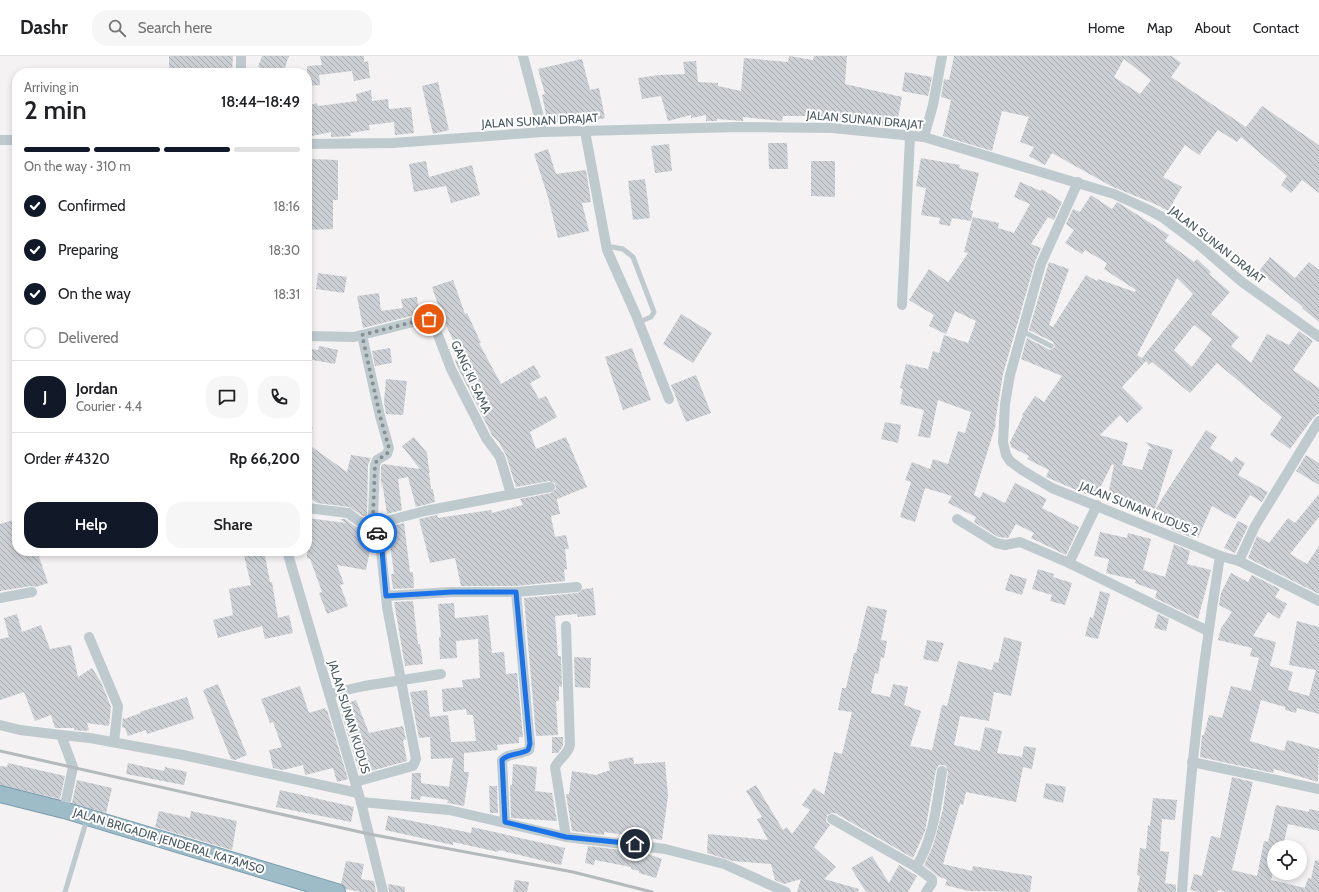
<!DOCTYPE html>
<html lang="en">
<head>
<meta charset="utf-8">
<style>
  :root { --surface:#fff; --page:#f6f6f6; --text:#202124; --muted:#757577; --line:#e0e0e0; --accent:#111827 }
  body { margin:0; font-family:Cabin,sans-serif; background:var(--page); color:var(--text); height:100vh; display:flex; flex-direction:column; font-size:15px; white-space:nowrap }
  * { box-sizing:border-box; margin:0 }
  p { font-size:13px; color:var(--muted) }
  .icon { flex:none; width:22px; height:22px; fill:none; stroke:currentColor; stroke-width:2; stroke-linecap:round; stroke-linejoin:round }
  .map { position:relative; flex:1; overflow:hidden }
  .panel { position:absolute; left:12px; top:12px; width:300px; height:488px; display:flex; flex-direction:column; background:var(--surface); border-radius:16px; box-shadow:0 2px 6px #0003 }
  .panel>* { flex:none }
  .tools { position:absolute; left:1267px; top:784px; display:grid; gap:8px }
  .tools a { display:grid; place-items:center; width:40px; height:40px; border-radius:50%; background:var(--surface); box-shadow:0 2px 6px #0003; font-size:20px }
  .pin { position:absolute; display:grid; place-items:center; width:34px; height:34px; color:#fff; margin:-17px; border:2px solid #fff; border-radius:50%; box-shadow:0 1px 4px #0007 }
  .courier { position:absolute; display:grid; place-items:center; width:40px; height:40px; margin:-20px; border:3px solid #1a73e8; border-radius:50%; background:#fff; color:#222; box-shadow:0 1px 5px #0007 }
  .head em { font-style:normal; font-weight:600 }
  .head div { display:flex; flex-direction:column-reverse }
  .head { display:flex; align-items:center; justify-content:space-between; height:68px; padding:0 12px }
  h1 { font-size:26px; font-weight:600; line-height:30px }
  .bar { display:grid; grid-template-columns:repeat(4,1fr); gap:6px 4px; align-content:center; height:48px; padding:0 12px }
  .bar i { height:5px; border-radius:3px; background:var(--line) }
  .bar .on { background:var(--accent) }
  .bar p { grid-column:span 4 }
  .line { display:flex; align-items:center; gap:10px; padding:0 12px; border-top:1px solid var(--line) }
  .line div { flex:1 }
  .round { display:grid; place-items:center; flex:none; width:42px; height:42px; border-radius:16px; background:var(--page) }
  ol { padding:0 12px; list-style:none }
  li { display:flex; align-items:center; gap:12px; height:44px }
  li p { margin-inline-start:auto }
  li .icon { padding:4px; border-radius:50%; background:var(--accent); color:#fff; stroke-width:4 }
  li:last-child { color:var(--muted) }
  li i { width:22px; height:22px; border:2px solid var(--line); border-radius:50% }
  .cta { display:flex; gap:8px; margin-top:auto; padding:8px 12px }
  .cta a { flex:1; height:46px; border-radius:16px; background:var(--accent); color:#fff; font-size:16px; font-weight:600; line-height:46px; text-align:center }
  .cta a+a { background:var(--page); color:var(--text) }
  header { display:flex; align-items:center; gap:24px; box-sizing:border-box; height:56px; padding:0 20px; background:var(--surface); border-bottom:1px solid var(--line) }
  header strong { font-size:19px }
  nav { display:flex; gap:22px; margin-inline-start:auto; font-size:14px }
  .search { width:280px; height:36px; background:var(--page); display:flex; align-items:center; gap:10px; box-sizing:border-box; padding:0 14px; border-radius:16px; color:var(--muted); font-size:15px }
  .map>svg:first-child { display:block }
  .building { fill:url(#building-back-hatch); fill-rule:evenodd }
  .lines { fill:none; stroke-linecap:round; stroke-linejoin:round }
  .trunk-casing { stroke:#769aac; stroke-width:18 }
  .service { stroke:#becace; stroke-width:5 }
  .minor { stroke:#becace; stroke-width:10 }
  .trunk { stroke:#9ebbc8; stroke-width:16 }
  .rail { stroke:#b4b9bc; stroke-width:3 }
  .done { stroke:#868f93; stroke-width:4; stroke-dasharray:0 7.2 }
  .route { stroke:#1a73e8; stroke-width:5 }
  .labels { text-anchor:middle; stroke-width:4; stroke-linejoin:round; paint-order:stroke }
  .street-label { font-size:12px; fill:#4a5a60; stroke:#fff }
</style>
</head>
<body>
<header>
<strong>Dashr</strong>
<div class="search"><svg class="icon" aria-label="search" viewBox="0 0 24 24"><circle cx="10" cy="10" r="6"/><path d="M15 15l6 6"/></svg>Search here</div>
<nav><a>Home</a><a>Map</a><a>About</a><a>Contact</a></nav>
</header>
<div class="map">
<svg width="1319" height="836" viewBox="0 0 1319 836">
  <defs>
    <pattern id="building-back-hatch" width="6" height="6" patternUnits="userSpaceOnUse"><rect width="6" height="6" fill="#ccd0d4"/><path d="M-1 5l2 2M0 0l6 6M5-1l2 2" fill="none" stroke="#a8acaf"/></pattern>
  </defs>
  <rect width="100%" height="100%" fill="#f4f2f3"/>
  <!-- building -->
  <g class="building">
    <polygon points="169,0 233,0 232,17 188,17 188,14 169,15"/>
    <polygon points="262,0 289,0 283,17 276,17 258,11"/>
    <polygon points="320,0 364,0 364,6 368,5 370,22 354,25 352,15 319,19 320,29 307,30 307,10 322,9"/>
    <polygon points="789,0 813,4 814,0 847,0 845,28 902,41 896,72 808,60 783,60 782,65 743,61 743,65 717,63 717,65 706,65 706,59 691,62 691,59 668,65 661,40 642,43 638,22 659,19 685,18 683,6 696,5 698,26 718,27 718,30 741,35 744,2 788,6"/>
    <path d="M 954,0 L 1172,0 L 1181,7 L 1171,21 L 1246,71 L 1262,50 L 1319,89 L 1319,137 L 1302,124 L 1291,137 L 1281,129 L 1287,120 L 1241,81 L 1237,86 L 1218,74 L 1199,99 L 1185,89 L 1163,121 L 1182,131 L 1168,155 L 1155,148 L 1111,130 L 1052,97 L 1045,109 L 1029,100 L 1034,91 L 1020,86 L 1029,61 L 1002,55 L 992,95 L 943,80 L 951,44 L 941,41 L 944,23 L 949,24 ZM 1124,3 L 1151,24 L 1140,38 L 1114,21 Z"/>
    <polygon points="582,3 590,34 599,32 605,62 578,68 576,62 548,68 542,39 545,38 538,13"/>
    <polygon points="905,16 932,21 928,40 902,35"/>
    <polygon points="438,26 449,74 433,78 422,30"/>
    <polygon points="371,34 372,45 388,43 389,53 411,51 414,77 395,79 394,66 369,69 370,74 350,77 351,80 331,81 331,76 307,81 307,50 317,47 318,50 357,45 356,38"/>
    <polygon points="768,87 787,87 788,113 769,113"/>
    <polygon points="669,88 672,115 655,117 651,90"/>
    <polygon points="548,93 556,118 586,114 591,146 582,147 589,175 558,182 548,141 534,98"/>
    <polygon points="921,102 960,109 959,112 979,117 970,154 973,155 971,165 952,162 950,170 939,168 940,162 921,159 926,132 916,130"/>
    <polygon points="310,103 338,104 338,144 333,144 333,173 307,174 307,154 310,154"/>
    <polygon points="426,105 429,121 472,109 480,139 451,147 446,130 414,136 409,108"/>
    <polygon points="811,105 835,105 835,141 811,140"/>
    <polygon points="645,123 650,162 633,164 628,125"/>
    <polygon points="1020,126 1041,135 1042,133 1062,146 1054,164 1048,161 1031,188 1041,192 1035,206 1003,318 995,367 996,368 974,439 980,442 983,436 1005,447 1015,427 1047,443 1042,452 1079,471 1066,499 1031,482 1034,477 1016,468 1008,482 998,481 974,466 976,461 948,447 952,440 925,432 915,466 900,461 911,426 905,424 912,406 930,413 933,403 948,408 958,375 965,377 971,356 938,344 930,382 918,380 924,354 900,348 903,333 900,332 906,308 928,313 933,295 939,297 944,279 968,287 976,265 955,255 946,278 929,270 934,259 909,244 929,213 948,226 952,221 968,197 964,196 973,161 999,167 998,172 1014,177 1030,148 1014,141"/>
    <path d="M 1091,139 L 1112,153 L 1117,146 L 1122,149 L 1169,179 L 1165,185 L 1194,206 L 1197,203 L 1211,216 L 1209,218 L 1230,236 L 1211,258 L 1239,281 L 1231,290 L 1251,307 L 1267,278 L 1289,289 L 1299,275 L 1313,285 L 1293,314 L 1319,332 L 1319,357 L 1313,362 L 1290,393 L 1270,379 L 1282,361 L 1217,307 L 1190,337 L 1152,306 L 1149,309 L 1146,305 L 1122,331 L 1143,352 L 1127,367 L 1120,359 L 1100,379 L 1128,387 L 1122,409 L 1142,414 L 1149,393 L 1153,394 L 1145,386 L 1173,394 L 1155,453 L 1108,440 L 1114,409 L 1112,408 L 1097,438 L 1090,435 L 1088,439 L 1046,421 L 1049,414 L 1027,403 L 1029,400 L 1011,391 L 1010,386 L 1023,360 L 1022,359 L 1035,340 L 1044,346 L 1062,320 L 1021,303 L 1027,282 L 1050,294 L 1055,291 L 1053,286 L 1029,274 L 1049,206 L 1069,213 L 1049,269 L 1053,271 L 1086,219 L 1097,225 L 1098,223 L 1135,236 L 1136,234 L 1104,213 L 1107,207 L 1085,194 L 1082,198 L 1065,187 L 1074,174 L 1066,168 L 1073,153 L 1080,156 ZM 1177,222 L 1193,238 L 1142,302 L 1145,304 L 1137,299 ZM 1194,269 L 1212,283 L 1192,311 L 1174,294 Z"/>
    <polygon points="1270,201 1295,222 1309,206 1319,214 1319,266 1302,252 1303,251 1259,215"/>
    <polygon points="318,217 347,221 344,237 316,233"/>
    <polygon points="453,224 465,258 467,257 481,287 479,287 501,328 534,309 541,321 530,327 539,343 546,340 557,361 530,376 536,393 566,381 587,431 557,443 560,458 551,460 555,481 566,479 569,493 565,493 567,513 564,514 565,525 516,530 461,530 455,502 430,507 419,463 437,459 438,462 491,454 492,457 523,449 520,443 551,437 556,433 555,427 549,425 516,431 506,399 498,385 492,379 457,310 455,304 461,301 443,263 432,231"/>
    <polygon points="379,237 381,255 403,252 401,243 417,241 419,258 363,272 357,240"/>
    <polygon points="681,258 712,277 693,307 663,288"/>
    <polygon points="319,290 338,294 335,308 307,303 307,292 318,294"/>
    <polygon points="390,292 392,307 375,310 372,295"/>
    <polygon points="632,292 651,344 623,354 605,301"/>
    <polygon points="696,319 711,357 686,366 671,329"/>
    <polygon points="386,323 407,325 403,359 386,358 384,346"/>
    <polygon points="885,366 901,369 898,387 881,383"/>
    <polygon points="1206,374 1217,381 1210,392 1232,406 1235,401 1245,407 1238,419 1268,436 1262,446 1250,439 1235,463 1212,450 1198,482 1194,480 1193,482 1171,473 1174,466 1153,457"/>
    <polygon points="414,381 427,397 429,414 430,415 429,417 431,433 433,433 435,446 416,451 408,421 398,423 402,454 387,458 382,425 381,434 381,410 383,408 420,413 402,390"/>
    <polygon points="312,391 347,416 351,399 371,402 368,409 367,460 363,460 349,451 317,447 307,440 307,399"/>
    <polygon points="1306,399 1319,407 1319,429 1296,415"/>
    <polygon points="1319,438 1319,461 1290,498 1307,508 1319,490 1319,538 1248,502 1257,480 1269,487 1288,462 1295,467"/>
    <polygon points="307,462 346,467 340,463 345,463 356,471 366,473 365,479 371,480 372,484 366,514 337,509 344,528 340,529 348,550 327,558 319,537 322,536 310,503 307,502"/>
    <polygon points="17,463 17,495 37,495 48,527 36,531 31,530 0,535 0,468"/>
    <polygon points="1238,465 1248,470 1235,497 1224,492"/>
    <polygon points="404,467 410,516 413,516 414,532 393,533 391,518 394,518 388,471"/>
    <polygon points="1100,476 1127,482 1128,477 1151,483 1143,514 1165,521 1174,488 1190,495 1187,508 1211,514 1198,563 1155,542 1157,535 1135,527 1136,524 1106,517 1109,503 1094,500"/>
    <polygon points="243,495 264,495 270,526 272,526 278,562 289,559 293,577 265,583 262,570 218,582 213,564 233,559 229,533 251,529"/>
    <polygon points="1038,513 1054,518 1053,521 1072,527 1065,549 1050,545 1052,539 1032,533"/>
    <polygon points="1231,517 1248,526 1252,519 1280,533 1275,541 1287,548 1279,563 1268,556 1253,580 1276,586 1270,610 1293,616 1288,634 1309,640 1316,614 1289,609 1297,565 1319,571 1319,658 1297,652 1296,657 1285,654 1285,651 1261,644 1250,685 1284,695 1287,684 1319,693 1318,726 1274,713 1273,717 1200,701 1202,679 1204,679 1209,659 1222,662 1231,630 1251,635 1259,602 1250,600 1252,592 1218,584 1221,572 1232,556 1219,549 1221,537"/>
    <polygon points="1010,518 1027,523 1022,539 1005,534"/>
    <polygon points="593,532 596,559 578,561 577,558 555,560 558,600 561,600 562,631 559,630 559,645 556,645 558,679 536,680 524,542 578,537 583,533"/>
    <polygon points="1100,535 1110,538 1098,583 1085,580 1090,561 1093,562"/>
    <polygon points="413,545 418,588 420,588 423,608 405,610 394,546"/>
    <polygon points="454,547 455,562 488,559 492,597 504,596 506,618 517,617 523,681 519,681 519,687 497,689 498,694 464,697 464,716 469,716 464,750 447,747 448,744 421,740 420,744 411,743 412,717 421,717 421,727 449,731 453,702 431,703 430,681 419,682 410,636 427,634 430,661 448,659 451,686 476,685 473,659 467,659 466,653 443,656 442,633 463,631 462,624 480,622 478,583 456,585 457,602 440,603 439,581 441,581 438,548"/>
    <polygon points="867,550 887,554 881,584 887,585 884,602 881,601 878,618 875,617 871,637 890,641 893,628 908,631 904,649 921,655 910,690 932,694 942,649 947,650 958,605 992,614 994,606 998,607 1004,581 1022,586 1011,640 994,636 989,665 960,660 954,689 980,695 985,671 1002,675 997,697 1022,701 1024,690 1036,692 1032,713 1023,711 1016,746 966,736 963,749 960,748 943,808 972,815 973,810 1032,820 1030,836 969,835 945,829 947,824 938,820 924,809 933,790 943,753 948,716 946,710 943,709 939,709 936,714 925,775 913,802 835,757 832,757 827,759 826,766 830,769 814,791 836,811 824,823 859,833 858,836 797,836 801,823 784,828 775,824 771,808 733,805 707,797 708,778 768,784 757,763 762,761 746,735 756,729 783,774 787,771 792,778 810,754 802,749 814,732 824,739 834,696 842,698 852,656 838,654 842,632 846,632 854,597 856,597"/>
    <polygon points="17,558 22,576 41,569 50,593 71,589 78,621 92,612 101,626 111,651 109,670 87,667 89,674 85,675 74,674 74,672 55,672 51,659 35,665 24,636 0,644 0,583 9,581 4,562"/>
    <polygon points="1158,558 1169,563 1166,575 1154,572"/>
    <polygon points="927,584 944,587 938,606 923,603"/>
    <polygon points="574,601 591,602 590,632 575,631"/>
    <polygon points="218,628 247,699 235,704 231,703 203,634"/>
    <polygon points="300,630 309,657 325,652 325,655 327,654 348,723 337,726 333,712 305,719 303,709 283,714 273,712 269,694 282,691 273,666 270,667 261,643"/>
    <polygon points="187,641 194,663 147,678 146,674 128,680 125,672 122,671 123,661 124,663 141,657 140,656"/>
    <polygon points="356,644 369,677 403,670 406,684 403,684 407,705 360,718 339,650"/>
    <polygon points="552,681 563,681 563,690 558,697 552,697"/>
    <polygon points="633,701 634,708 665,706 668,740 662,784 604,776 604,779 572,775 566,738 569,738 572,715 596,719 610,714 608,706"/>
    <polygon points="8,707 65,720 60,743 0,729 0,710 7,711"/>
    <polygon points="128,707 164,715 165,711 187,716 184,729 126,718"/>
    <polygon points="513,708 537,711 535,735 552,737 557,765 511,762 510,729 512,729"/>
    <polygon points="1232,721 1253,726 1232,814 1257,820 1264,785 1268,786 1276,749 1309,756 1309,753 1319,755 1319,775 1288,768 1283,791 1274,791 1274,812 1271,824 1305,832 1304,834 1308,822 1311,823 1315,804 1319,805 1319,836 1227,836 1218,834 1218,836 1199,836 1190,834 1194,818 1202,820 1211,780 1220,782"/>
    <polygon points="77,724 112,732 106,757 72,747"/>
    <polygon points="1046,727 1066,731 1063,747 1043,742"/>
    <polygon points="489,730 497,730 498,757 490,757"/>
    <polygon points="280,734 354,751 351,766 276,751"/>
    <polygon points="1153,742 1177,744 1175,764 1162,763 1160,795 1169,796 1165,827 1176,829 1176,836 1137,836 1140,820 1137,819 1140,792 1146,793 1148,769 1150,770"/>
    <polygon points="159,755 190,762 191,755 237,765 232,794 155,771"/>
    <polygon points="388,760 471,777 472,771 565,792 561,809 499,794 498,796 453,786 453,789 385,774"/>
    <polygon points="588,790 645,797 662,803 656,822 639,817 639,815 631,813 631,811 595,804 594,809 585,807"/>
    <polygon points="872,800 889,827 899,809 917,820 908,836 866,836 851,812"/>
    <polygon points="346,805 364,808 361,823 374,825 376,836 361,836 346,833 341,828"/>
    <polygon points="515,824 529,826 527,836 513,836"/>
    <polygon points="388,828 405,831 405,836 389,836"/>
  </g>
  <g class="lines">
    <!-- trunk casing -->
    <g class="trunk-casing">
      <polyline id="trunk" points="0,738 64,754 337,836"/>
    </g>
    <!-- service -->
    <g class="service">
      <polyline points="607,190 623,193 633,201 654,256 651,261 639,266"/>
      <polyline points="1022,275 1051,290"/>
      <polyline points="307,376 310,372"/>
      <polyline points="65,836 87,763"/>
    </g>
    <!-- minor -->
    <g class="minor">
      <polyline points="241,0 241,17"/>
      <polyline points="523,0 543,76"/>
      <polyline points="585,75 607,194 636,259 669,343"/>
      <polyline points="924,81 933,49 942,0"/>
      <polyline points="0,84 17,84"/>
      <polyline points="307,88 393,87 543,76 739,71 832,72 924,81 1114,138 1147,153 1162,161 1198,188 1242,226 1319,281"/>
      <path d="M 1078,126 L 1041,208 L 1010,319 L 1005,348 L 1003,386 L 1006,399 L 1010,405 L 1022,414 L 1052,432 L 1220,500 C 1202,612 1189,723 1182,836"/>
      <polyline points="307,225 307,235"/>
      <polyline points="902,249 910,81"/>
      <polyline points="362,279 380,360 389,392 387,398 377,404 375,409 373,460 381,495 386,540"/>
      <polyline points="307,280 354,281 425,263 433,266 451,313 486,382 500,401 511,438"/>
      <polyline points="307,452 348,457 360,466 375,468 425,455 550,431"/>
      <polyline points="957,463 996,487 1005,489 1020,486 1069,507 1208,575"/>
      <polyline points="287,495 361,746 383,836"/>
      <polyline points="1220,500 1239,505 1319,545"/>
      <polyline points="1239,505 1255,470 1319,365"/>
      <polyline points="1069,507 1097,449"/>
      <polyline points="0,542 32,536"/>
      <path d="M 566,570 L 570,689 C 568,699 559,702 555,711 L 566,781"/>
      <polyline points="89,581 118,650 114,686"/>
      <polyline points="329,638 364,630 441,618"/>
      <polyline points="0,669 20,674 61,679 73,711 64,754"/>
      <polyline points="61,679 90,682 183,699 358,737"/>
      <polyline points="1192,706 1319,733"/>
      <polyline points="355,726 413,710 416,703 387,551 386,540 452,536 516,536 577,531"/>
      <polyline points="361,746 449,754 566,781 665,793 724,808 786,836"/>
      <polyline points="832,763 916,811"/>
      <path d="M 505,766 L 502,704 C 508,697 520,699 529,694 L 530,688 L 516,536"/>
      <path d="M 926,836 L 932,827 L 932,823 L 916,811 C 934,782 937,747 942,715"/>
    </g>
    <!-- trunk -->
    <use href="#trunk" class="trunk"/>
    <!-- rail -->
    <polyline class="rail" points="0,695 369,778 573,816 652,836"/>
  </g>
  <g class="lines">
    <!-- done -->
    <polyline class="done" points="377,477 373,460 375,409 377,404 387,398 389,392 380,360 362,279 425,263 429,263"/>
    <!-- route -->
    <path class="route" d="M 377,477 L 382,494 L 386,540 L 452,536 L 516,536 L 530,688 L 528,694 C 520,699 508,697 502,704 L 505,766 L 566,781 L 635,788"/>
  </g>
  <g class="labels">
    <!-- street labels -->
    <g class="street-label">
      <text transform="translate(865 64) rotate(5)" y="4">JALAN SUNAN DRAJAT</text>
      <text transform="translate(540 65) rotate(-3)" y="4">JALAN SUNAN DRAJAT</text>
      <text transform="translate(1217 189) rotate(38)" y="4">JALAN SUNAN DRAJAT</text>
      <text transform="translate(471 321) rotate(65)" y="4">GANG KI SAMA</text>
      <text transform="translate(1139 453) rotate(22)" y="4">JALAN SUNAN KUDUS 2</text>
      <text transform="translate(349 661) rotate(73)" y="4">JALAN SUNAN KUDUS</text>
      <text transform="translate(169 785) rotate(17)" y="4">JALAN BRIGADIR JENDERAL KATAMSO</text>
    </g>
  </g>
</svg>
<div class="tools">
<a><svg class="icon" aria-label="locate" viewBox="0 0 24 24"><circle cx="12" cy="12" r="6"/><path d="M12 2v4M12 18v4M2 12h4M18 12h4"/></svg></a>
</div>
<div class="pin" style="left:429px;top:263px;background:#ea580c"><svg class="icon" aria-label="bag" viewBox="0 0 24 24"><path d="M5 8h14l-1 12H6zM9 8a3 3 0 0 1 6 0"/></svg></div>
<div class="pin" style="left:635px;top:788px;background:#1f2937"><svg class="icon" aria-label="home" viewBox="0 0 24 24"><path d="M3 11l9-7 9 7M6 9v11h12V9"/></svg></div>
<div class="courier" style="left:377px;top:477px"><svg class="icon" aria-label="car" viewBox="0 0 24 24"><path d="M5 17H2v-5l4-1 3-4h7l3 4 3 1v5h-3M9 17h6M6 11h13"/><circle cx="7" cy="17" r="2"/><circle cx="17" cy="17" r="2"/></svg></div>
<section class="panel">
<div class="head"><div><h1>2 min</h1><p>Arriving in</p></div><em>18:44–18:49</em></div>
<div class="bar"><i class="on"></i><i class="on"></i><i class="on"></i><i></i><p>On the way · 310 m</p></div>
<ol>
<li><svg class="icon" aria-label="check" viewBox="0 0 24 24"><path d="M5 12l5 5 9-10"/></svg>Confirmed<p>18:16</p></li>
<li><svg class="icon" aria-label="check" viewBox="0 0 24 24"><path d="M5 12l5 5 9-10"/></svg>Preparing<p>18:30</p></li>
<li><svg class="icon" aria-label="check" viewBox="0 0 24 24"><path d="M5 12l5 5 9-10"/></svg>On the way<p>18:31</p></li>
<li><i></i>Delivered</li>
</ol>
<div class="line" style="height:72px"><b class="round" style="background:var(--accent);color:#fff">J</b><div><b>Jordan</b><p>Courier · 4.4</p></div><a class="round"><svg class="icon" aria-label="chat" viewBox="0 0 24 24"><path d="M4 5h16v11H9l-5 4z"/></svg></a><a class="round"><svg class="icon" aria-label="phone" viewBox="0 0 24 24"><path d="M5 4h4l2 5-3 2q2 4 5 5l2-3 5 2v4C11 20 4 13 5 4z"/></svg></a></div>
<div class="line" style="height:52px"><div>Order #4320</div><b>Rp 66,200</b></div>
<div class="cta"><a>Help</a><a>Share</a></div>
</section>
</div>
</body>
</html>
